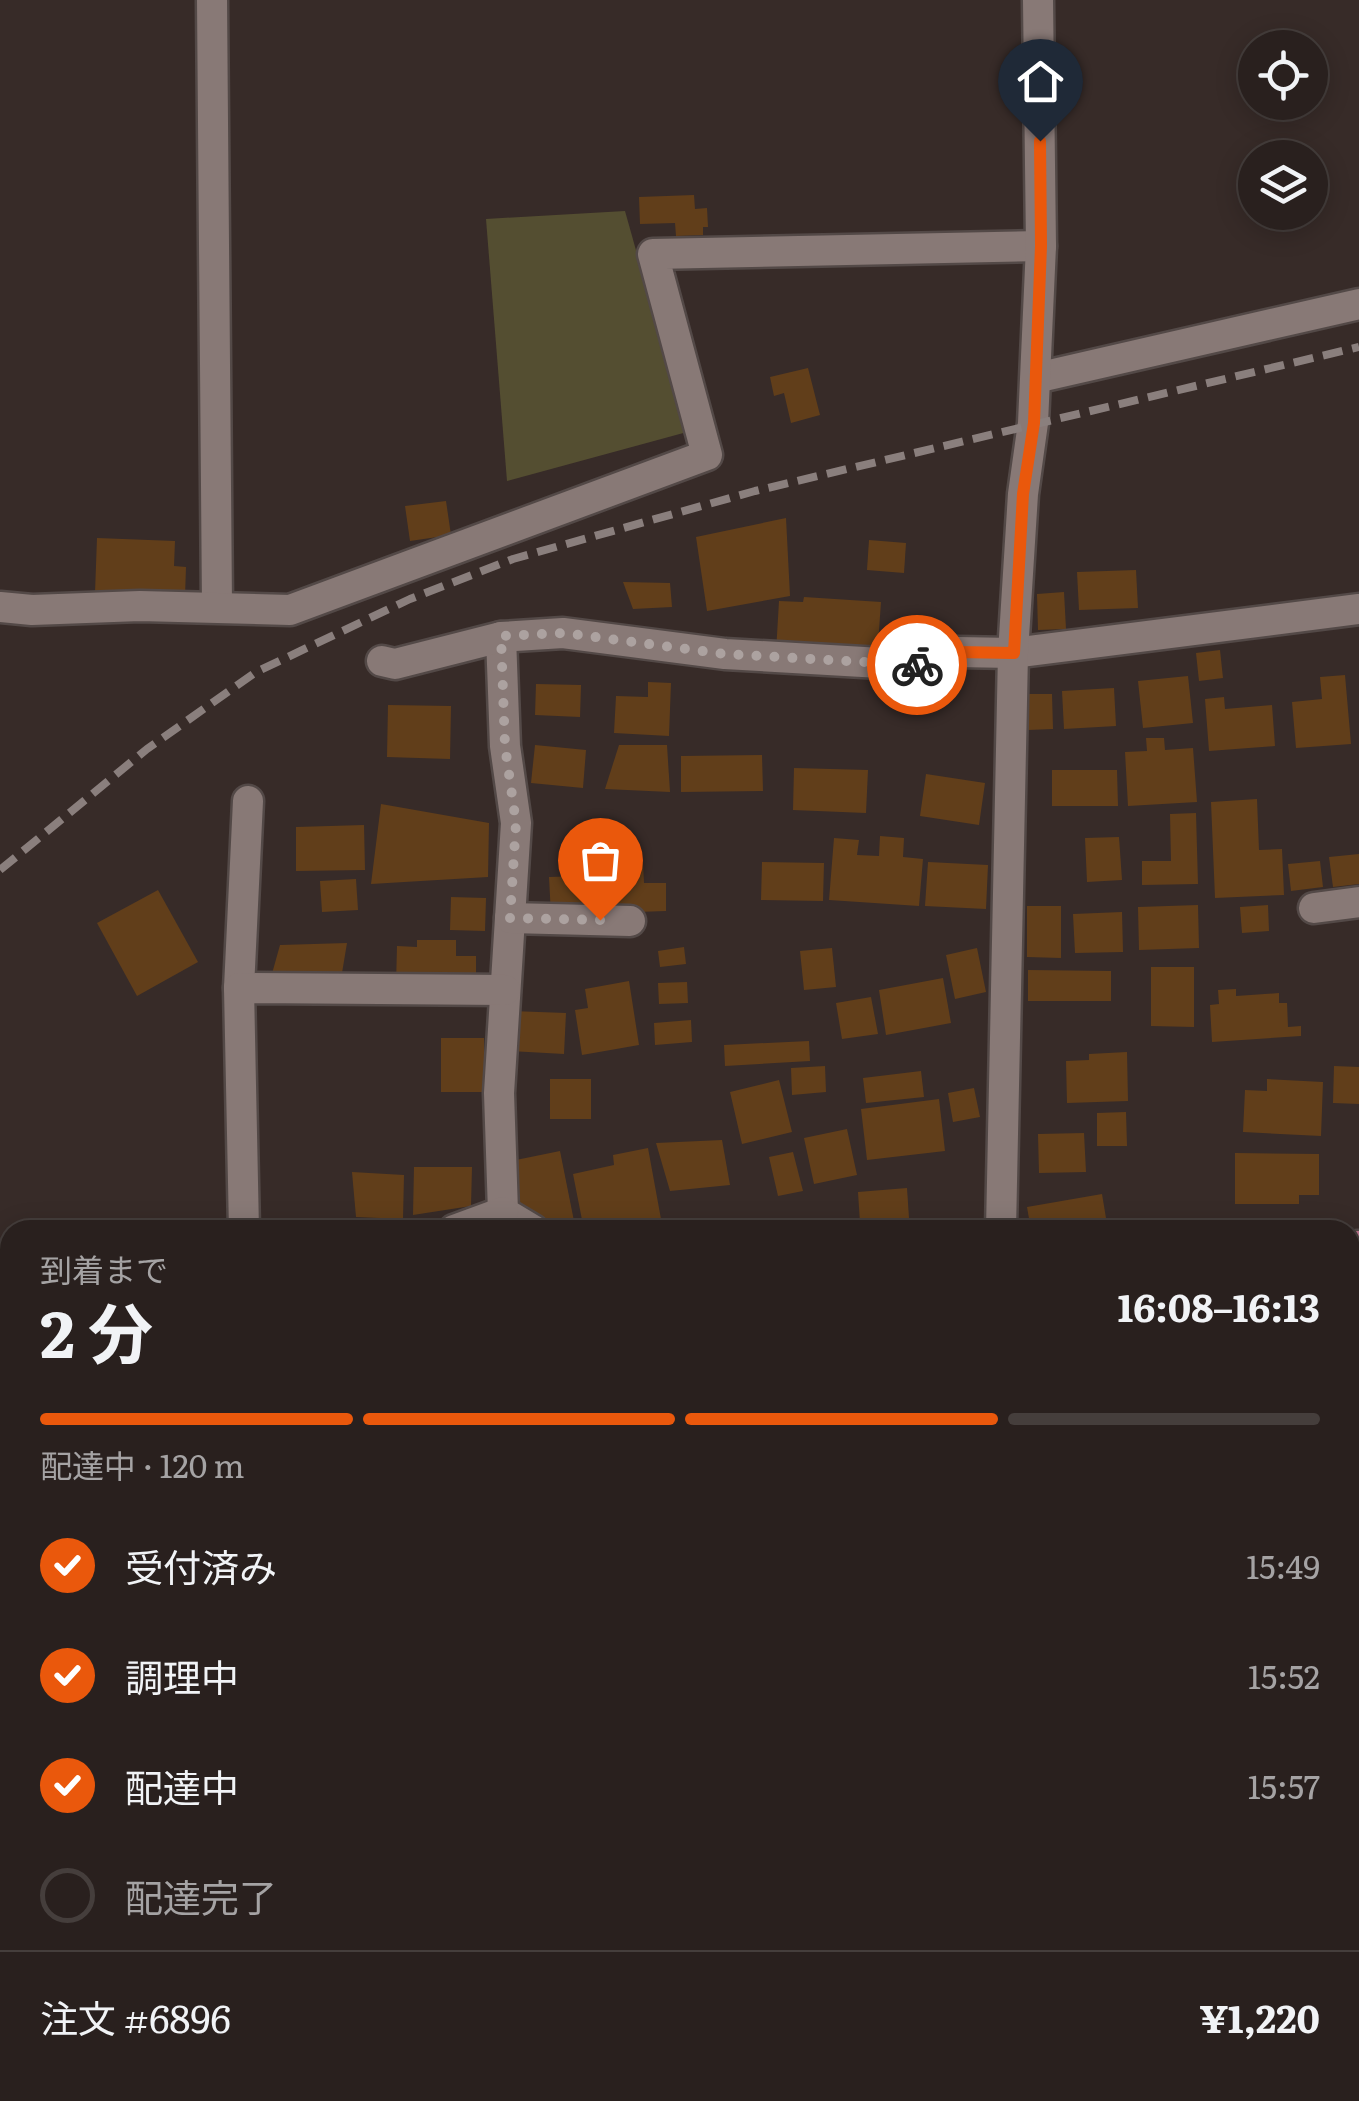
<!DOCTYPE html>
<html lang="ja">
<head>
<meta charset="utf-8">
<style>
  :root { --surface:#29201e; --page:#352d2b; --text:#f1f3f6; --muted:#a5a3a4; --line:#453e3c; --accent:#ea580c }
  body { margin:0; font-family:Literata,"Noto Sans JP",serif; background:var(--page); color:var(--text); height:100vh; display:flex; flex-direction:column; font-size:38px; white-space:nowrap }
  * { box-sizing:border-box; margin:0 }
  p { font-size:32px; color:var(--muted) }
  .icon { flex:none; width:55px; height:55px; fill:none; stroke:currentColor; stroke-width:2; stroke-linecap:round; stroke-linejoin:round }
  .map { position:relative; flex:1; overflow:hidden }
  .sheet { position:absolute; left:0px; top:1220px; width:1360px; height:882px; display:flex; flex-direction:column; background:var(--surface); border-radius:30px 30px 0 0; box-shadow:0 5px 25px #0003,0 0 0 2px var(--line) }
  .sheet>* { flex:none }
  .tools { position:absolute; left:1238px; top:30px; display:grid; gap:20px }
  .tools a { display:grid; place-items:center; width:90px; height:90px; border-radius:50%; background:var(--surface); box-shadow:0 5px 25px #0003,0 0 0 2px var(--line); font-size:50px }
  .pin { position:absolute; display:grid; place-items:center; width:85px; height:85px; color:#fff; margin:-102px -42px; border-radius:50% 50% 50% 0; rotate:-45deg; box-shadow:0 0 10px #0007 }
  .pin .icon { rotate:45deg }
  .courier { position:absolute; display:grid; place-items:center; width:100px; height:100px; margin:-50px; border:8px solid #ea580c; border-radius:50%; background:#fff; color:#222; box-shadow:0 2px 12px #0007 }
  .summary em { font-style:normal; font-weight:700 }
  .summary div { display:flex; flex-direction:column-reverse }
  .summary { display:flex; align-items:center; justify-content:space-between; height:170px; padding:0 40px }
  h1 { font-size:65px; font-weight:700; line-height:75px }
  .bar { display:grid; grid-template-columns:repeat(4,1fr); gap:15px 10px; align-content:center; height:120px; padding:0 40px }
  .bar i { height:12px; border-radius:8px; background:var(--line) }
  .bar .current { background:var(--accent) }
  .bar p { grid-column:span 4 }
  .line { display:flex; align-items:center; gap:25px; padding:0 40px; border-top:2px solid var(--line) }
  .line div { flex:1 }
  ol { padding:0 40px; list-style:none }
  li { display:flex; align-items:center; gap:30px; height:110px }
  li p { margin-inline-start:auto }
  li .icon { padding:10px; border-radius:50%; background:var(--accent); color:#fff; stroke-width:4 }
  li:last-child { color:var(--muted) }
  li i { width:55px; height:55px; border:5px solid var(--line); border-radius:50% }
  .map>svg:first-child { display:block }
  .green { fill:#544e31 }
  .building { fill:#613e1a }
  .lines { fill:none; stroke-linecap:round; stroke-linejoin:round }
  .minor-casing { stroke:#534947; stroke-width:35 }
  .major-casing { stroke:#534947; stroke-width:35 }
  .minor { stroke:#887976; stroke-width:30 }
  .major { stroke:#b8738a; stroke-width:30 }
  .rail { stroke:#8a7f7d; stroke-width:8; stroke-dasharray:20 10; stroke-linecap:butt }
  .done { stroke:#aca2a0; stroke-width:10; stroke-dasharray:0 18 }
  .route { stroke:#ea580c; stroke-width:12 }
</style>
</head>
<body>
<div class="map">
<svg width="1359" height="2101" viewBox="0 0 1359 2101">
  <rect width="100%" height="100%" fill="#372b28"/>
  <!-- green -->
  <polygon class="green" points="625,211 687,432 507,481 486,219"/>
  <!-- building -->
  <g class="building">
    <polygon points="694,195 695,209 707,208 708,227 703,227 703,235 676,236 675,223 640,224 639,197"/>
    <polygon points="808,368 820,415 791,423 784,393 774,396 770,377"/>
    <polygon points="446,501 451,535 410,541 405,506"/>
    <polygon points="786,518 790,596 707,611 696,537"/>
    <polygon points="97,538 175,541 174,566 186,567 185,597 95,593"/>
    <polygon points="869,540 906,543 904,573 867,570"/>
    <polygon points="1136,570 1138,608 1079,610 1077,572"/>
    <polygon points="623,582 670,583 672,607 633,609"/>
    <polygon points="1064,592 1066,629 1038,630 1037,594"/>
    <polygon points="804,597 881,602 877,659 776,652 779,601 803,602"/>
    <polygon points="1220,650 1223,678 1199,681 1196,653"/>
    <polygon points="1345,675 1351,744 1296,748 1292,702 1322,699 1320,677"/>
    <polygon points="1188,676 1193,723 1143,728 1138,681"/>
    <polygon points="648,682 671,683 669,736 614,733 616,696 648,697"/>
    <polygon points="536,684 581,685 580,717 535,715"/>
    <polygon points="1114,688 1116,726 1064,729 1062,691"/>
    <polygon points="1027,694 1052,694 1053,729 1028,730"/>
    <polygon points="1224,697 1225,709 1272,705 1275,746 1209,751 1205,699"/>
    <polygon points="388,705 451,706 450,759 387,757"/>
    <polygon points="1146,738 1164,738 1165,750 1193,748 1197,802 1128,806 1125,752 1147,751"/>
    <polygon points="535,745 586,750 583,788 531,783"/>
    <polygon points="619,745 667,745 670,792 605,789"/>
    <polygon points="762,755 763,791 681,792 681,756"/>
    <polygon points="794,768 868,770 866,813 793,810"/>
    <polygon points="1052,770 1117,770 1118,806 1052,806"/>
    <polygon points="926,774 985,783 979,825 920,816"/>
    <polygon points="1257,799 1259,850 1282,849 1284,895 1215,898 1211,802"/>
    <polygon points="381,804 489,823 488,877 371,884"/>
    <polygon points="1196,813 1198,884 1142,885 1142,861 1171,861 1170,814"/>
    <polygon points="364,825 365,870 296,871 296,827"/>
    <polygon points="880,836 904,838 903,857 923,859 919,906 829,900 834,838 859,840 857,855 879,856"/>
    <polygon points="1119,837 1122,880 1087,882 1085,838"/>
    <polygon points="1359,854 1359,884 1333,887 1329,857"/>
    <polygon points="1320,861 1323,887 1291,891 1288,864"/>
    <polygon points="762,862 824,863 823,901 761,900"/>
    <polygon points="928,862 988,865 986,909 925,906"/>
    <polygon points="643,863 644,883 666,883 666,911 551,915 549,877 582,876 582,865"/>
    <polygon points="356,879 358,910 322,912 320,881"/>
    <polygon points="158,890 198,962 137,996 97,923"/>
    <polygon points="451,897 486,898 485,931 450,930"/>
    <polygon points="1198,905 1199,948 1139,950 1138,907"/>
    <polygon points="1268,905 1269,931 1242,933 1240,907"/>
    <polygon points="1027,906 1061,906 1061,958 1027,957"/>
    <polygon points="1122,912 1123,952 1075,953 1073,914"/>
    <polygon points="417,940 456,940 456,956 476,956 476,988 396,985 397,946 417,947"/>
    <polygon points="347,943 341,979 268,988 280,945"/>
    <polygon points="684,947 686,964 660,967 658,951"/>
    <polygon points="832,948 836,987 804,990 800,951"/>
    <polygon points="977,948 986,992 955,999 946,955"/>
    <polygon points="1151,967 1194,967 1194,1027 1151,1026"/>
    <polygon points="1028,970 1111,971 1111,1001 1028,1001"/>
    <polygon points="943,978 951,1023 886,1035 879,990"/>
    <polygon points="629,981 639,1045 582,1055 575,1010 588,1008 585,989"/>
    <polygon points="687,982 688,1003 659,1004 658,983"/>
    <polygon points="1236,989 1236,996 1279,993 1279,1003 1287,1003 1288,1027 1301,1026 1301,1036 1212,1042 1210,1005 1219,1004 1218,990"/>
    <polygon points="871,997 878,1034 842,1039 836,1003"/>
    <polygon points="511,1011 566,1013 564,1054 510,1051"/>
    <polygon points="691,1020 692,1042 655,1045 654,1023"/>
    <rect x="441" y="1038" width="43" height="54"/>
    <polygon points="809,1041 810,1061 725,1066 724,1045"/>
    <polygon points="1127,1052 1128,1101 1067,1103 1066,1061 1089,1060 1089,1054"/>
    <polygon points="825,1066 826,1092 792,1095 791,1068"/>
    <polygon points="1334,1066 1359,1067 1359,1104 1333,1103"/>
    <polygon points="921,1071 924,1097 866,1103 863,1078"/>
    <rect x="550" y="1079" width="41" height="40"/>
    <polygon points="1267,1079 1323,1082 1321,1136 1243,1132 1245,1090 1267,1091"/>
    <polygon points="779,1080 792,1132 742,1144 730,1092"/>
    <polygon points="974,1088 980,1117 953,1122 948,1093"/>
    <polygon points="939,1099 945,1151 867,1160 861,1109"/>
    <polygon points="1126,1112 1127,1146 1097,1146 1097,1113"/>
    <polygon points="847,1129 857,1175 814,1184 804,1138"/>
    <polygon points="1084,1133 1086,1172 1039,1173 1038,1134"/>
    <polygon points="722,1140 730,1185 670,1191 656,1143"/>
    <polygon points="648,1148 661,1219 603,1230 584,1230 573,1174 614,1165 613,1155"/>
    <polygon points="560,1151 574,1221 525,1230 511,1161"/>
    <polygon points="793,1152 803,1191 778,1196 769,1157"/>
    <polygon points="1235,1153 1319,1154 1319,1195 1299,1195 1299,1204 1235,1204"/>
    <polygon points="414,1167 472,1167 471,1206 413,1215"/>
    <polygon points="352,1172 404,1175 403,1219 356,1217"/>
    <polygon points="907,1188 909,1218 860,1223 858,1192"/>
    <polygon points="1102,1194 1108,1230 1031,1230 1027,1207"/>
    <polygon points="1350,1332 1359,1333 1359,1374 1350,1373"/>
    <polygon points="1350,1417 1359,1418 1359,1470 1350,1469"/>
    <polygon points="0,1469 10,1470 10,1528 0,1528"/>
    <polygon points="1359,1542 1359,1595 1350,1603 1350,1551"/>
    <polygon points="0,1838 10,1840 10,1879 0,1878"/>
    <polygon points="0,1907 10,1907 10,1966 0,1964"/>
    <polygon points="0,1985 10,1988 10,2078 0,2076"/>
    <polygon points="171,2092 257,2092 256,2101 170,2101"/>
    <rect x="415" y="2092" width="82" height="9"/>
    <polygon points="606,2092 678,2092 677,2101 605,2101"/>
    <polygon points="694,2092 748,2092 748,2101 692,2101"/>
    <polygon points="805,2092 921,2092 919,2101 817,2101 805,2099"/>
    <polygon points="597,2094 594,2101 534,2101 534,2098"/>
  </g>
  <g class="lines">
    <!-- minor casing -->
    <g class="minor-casing">
      <g id="minor">
        <polyline points="212,0 217,607"/>
        <polyline points="1036,378 1359,304"/>
        <polyline points="0,607 32,610 140,606 290,610 707,455 653,254 1041,246"/>
        <polyline points="501,637 505,746 516,823 499,1093 503,1212 533,1230"/>
        <polyline points="382,661 395,664 501,637 563,633 725,654 915,665 957,652 1013,653 1359,609"/>
        <polyline points="1314,908 1359,902"/>
        <polyline points="510,918 630,921"/>
        <polyline points="239,988 248,801"/>
        <polyline points="244,1230 239,988 505,990"/>
        <polyline points="454,1230 503,1212"/>
        <polyline points="1001,1230 1013,653 1023,494 1033,423 1041,246 1038,0"/>
        <polyline points="0,1774 10,1773"/>
        <polyline points="1350,1918 1359,1890"/>
        <polyline points="1350,2066 1359,2066"/>
        <polyline points="0,2090 10,2087"/>
        <polyline points="790,2092 791,2101"/>
        <polyline points="1205,2092 1253,2101"/>
      </g>
    </g>
    <!-- major casing -->
    <g class="major-casing">
      <g id="major">
        <polyline points="1350,1247 1359,1246"/>
        <polyline points="0,1630 10,1622"/>
      </g>
    </g>
    <!-- minor -->
    <use href="#minor" class="minor"/>
    <!-- major -->
    <use href="#major" class="major"/>
    <!-- rail -->
    <polyline class="rail" points="0,870 147,749 256,672 410,599 513,559 755,491 1359,347"/>
  </g>
  <g class="lines">
    <!-- done -->
    <polyline class="done" points="600,920 510,918 516,823 505,746 501,636 564,633 725,654 917,665"/>
    <!-- route -->
    <polyline class="route" points="917,665 957,652 1014,653 1023,494 1034,423 1041,246 1040,141"/>
  </g>
</svg>
<div class="tools">
<a><svg class="icon" aria-label="locate" viewBox="0 0 24 24"><circle cx="12" cy="12" r="6"/><path d="M12 2v4M12 18v4M2 12h4M18 12h4"/></svg></a>
<a><svg class="icon" aria-label="layers" viewBox="0 0 24 24"><path d="M12 4l9 5-9 5-9-5zM3 14l9 5 9-5"/></svg></a>
</div>
<div class="pin" style="left:600px;top:920px;background:#ea580c"><svg class="icon" aria-label="bag" viewBox="0 0 24 24"><path d="M5 8h14l-1 12H6zM9 8a3 3 0 0 1 6 0"/></svg></div>
<div class="pin" style="left:1040px;top:141px;background:#1f2937"><svg class="icon" aria-label="home" viewBox="0 0 24 24"><path d="M3 11l9-7 9 7M6 9v11h12V9"/></svg></div>
<div class="courier" style="left:917px;top:665px"><svg class="icon" aria-label="bike" viewBox="0 0 24 24"><circle cx="6" cy="16" r="4"/><circle cx="18" cy="16" r="4"/><path d="M6 16l4-8h5l3 8M10 8l3 8H6M13 5h3"/></svg></div>
<section class="sheet">
<div class="summary"><div><h1>2 分</h1><p>到着まで</p></div><em>16:08–16:13</em></div>
<div class="bar"><i class="current"></i><i class="current"></i><i class="current"></i><i></i><p>配達中 · 120 m</p></div>
<ol>
<li><svg class="icon" aria-label="check" viewBox="0 0 24 24"><path d="M5 12l5 5 9-10"/></svg>受付済み<p>15:49</p></li>
<li><svg class="icon" aria-label="check" viewBox="0 0 24 24"><path d="M5 12l5 5 9-10"/></svg>調理中<p>15:52</p></li>
<li><svg class="icon" aria-label="check" viewBox="0 0 24 24"><path d="M5 12l5 5 9-10"/></svg>配達中<p>15:57</p></li>
<li><i></i>配達完了</li>
</ol>
<div class="line" style="height:130px"><div>注文 #6896</div><b>¥1,220</b></div>
</section>
</div>
</body>
</html>
